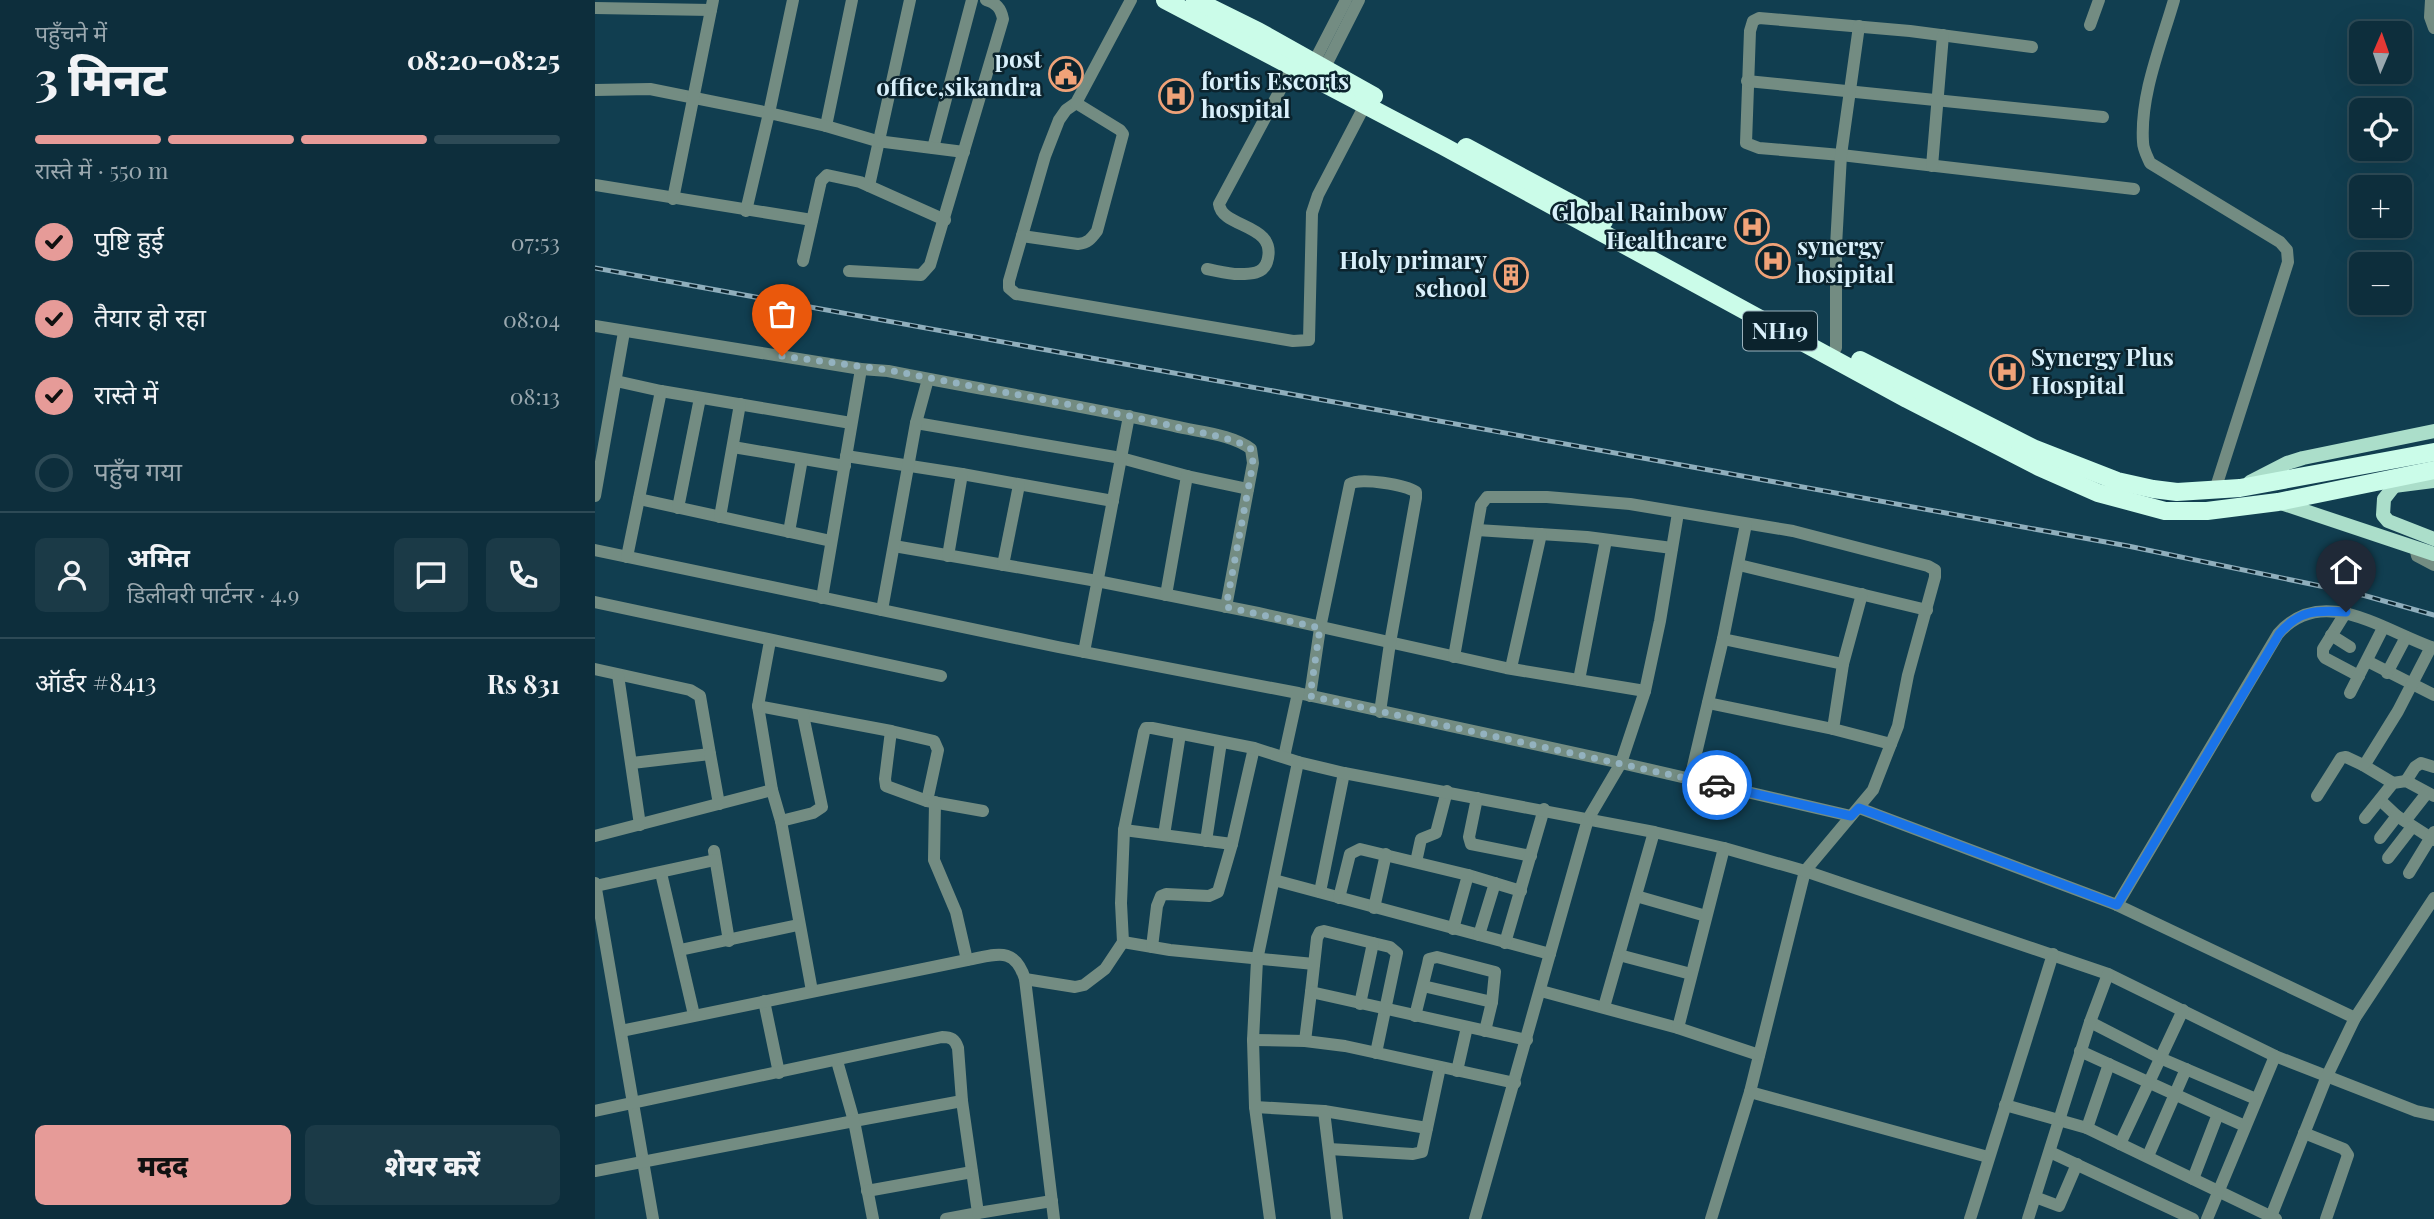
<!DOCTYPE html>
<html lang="hi">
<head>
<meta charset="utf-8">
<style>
  :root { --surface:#0d2e3c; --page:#1b3a47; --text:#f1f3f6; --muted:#9aa8af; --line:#2d4a56; --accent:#e69b98 }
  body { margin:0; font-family:"Playfair Display","Noto Sans Devanagari",serif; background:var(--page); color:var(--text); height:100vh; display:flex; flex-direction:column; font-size:26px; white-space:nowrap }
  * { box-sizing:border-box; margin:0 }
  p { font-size:23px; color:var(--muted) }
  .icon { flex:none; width:38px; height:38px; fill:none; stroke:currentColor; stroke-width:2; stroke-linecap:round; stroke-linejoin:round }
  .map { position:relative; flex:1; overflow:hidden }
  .sheet { display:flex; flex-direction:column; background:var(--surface); width:595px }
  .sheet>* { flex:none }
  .needle { width:46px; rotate:2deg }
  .controls { position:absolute; left:1754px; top:21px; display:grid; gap:14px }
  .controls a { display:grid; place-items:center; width:63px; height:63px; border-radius:10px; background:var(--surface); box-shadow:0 7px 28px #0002,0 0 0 2px var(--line); font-size:35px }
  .pin { position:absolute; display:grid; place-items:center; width:60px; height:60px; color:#fff; margin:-72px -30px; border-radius:50% 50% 50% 0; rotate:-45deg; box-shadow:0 0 7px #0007 }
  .pin .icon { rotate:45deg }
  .courier { position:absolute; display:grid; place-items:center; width:70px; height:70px; margin:-35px; border:5px solid #1a73e8; border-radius:50%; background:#fff; color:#222; box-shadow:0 2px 9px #0007 }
  .summary em { font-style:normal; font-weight:800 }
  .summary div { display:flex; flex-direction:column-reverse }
  .summary { display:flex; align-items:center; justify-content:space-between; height:119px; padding:0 35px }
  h1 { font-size:46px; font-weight:800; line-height:52px }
  .bar { display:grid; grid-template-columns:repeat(4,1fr); gap:10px 7px; align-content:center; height:84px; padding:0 35px }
  .bar i { height:9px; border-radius:5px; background:var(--line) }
  .bar .current { background:var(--accent) }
  .bar p { grid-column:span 4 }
  .line { display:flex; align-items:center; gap:18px; padding:0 35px; border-top:2px solid var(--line) }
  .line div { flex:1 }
  .round { display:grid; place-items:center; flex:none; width:74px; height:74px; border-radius:10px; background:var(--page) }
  ol { padding:0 35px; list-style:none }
  li { display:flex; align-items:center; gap:21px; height:77px }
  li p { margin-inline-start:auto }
  li .icon { padding:7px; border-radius:50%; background:var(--accent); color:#111; stroke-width:4 }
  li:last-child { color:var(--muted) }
  li i { width:38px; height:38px; border:4px solid var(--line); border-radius:50% }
  .button { display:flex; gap:14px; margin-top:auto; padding:14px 35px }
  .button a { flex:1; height:80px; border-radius:10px; background:var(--accent); color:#111; font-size:28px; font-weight:800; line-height:80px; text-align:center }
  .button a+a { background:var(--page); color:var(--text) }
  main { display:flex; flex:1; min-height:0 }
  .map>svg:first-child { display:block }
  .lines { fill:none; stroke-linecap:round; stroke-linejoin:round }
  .minor { stroke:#738c82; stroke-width:12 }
  .major { stroke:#abdeca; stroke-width:14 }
  .highway { stroke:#cbfce9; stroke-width:18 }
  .rail-casing { stroke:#8faebc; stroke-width:5 }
  .rail { stroke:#0b232d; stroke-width:2.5; stroke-dasharray:8; stroke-linecap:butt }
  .done { stroke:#93b2bf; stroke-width:7; stroke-dasharray:0 12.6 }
  .route { stroke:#1a73e8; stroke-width:9 }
  .labels { text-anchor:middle; stroke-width:5; stroke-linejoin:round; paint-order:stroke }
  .shield { fill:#0b232d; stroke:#9bb2bd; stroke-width:2 }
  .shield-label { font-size:23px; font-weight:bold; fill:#d9f0fb }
  .poi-label { font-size:24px; font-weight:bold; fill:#d9f0fb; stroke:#0b232d; text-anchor:end }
</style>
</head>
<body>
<main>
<section class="sheet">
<div class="summary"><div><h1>3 मिनट</h1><p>पहुँचने में</p></div><em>08:20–08:25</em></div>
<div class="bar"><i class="current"></i><i class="current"></i><i class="current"></i><i></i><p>रास्ते में · 550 m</p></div>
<ol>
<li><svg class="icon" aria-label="check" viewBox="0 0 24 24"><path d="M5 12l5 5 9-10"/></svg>पुष्टि हुई<p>07:53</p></li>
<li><svg class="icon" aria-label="check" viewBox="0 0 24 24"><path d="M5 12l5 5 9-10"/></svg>तैयार हो रहा<p>08:04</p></li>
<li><svg class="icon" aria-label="check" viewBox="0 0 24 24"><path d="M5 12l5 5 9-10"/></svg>रास्ते में<p>08:13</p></li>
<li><i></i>पहुँच गया</li>
</ol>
<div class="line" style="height:126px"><a class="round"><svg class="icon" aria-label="person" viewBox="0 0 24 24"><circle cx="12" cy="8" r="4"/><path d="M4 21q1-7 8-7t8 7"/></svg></a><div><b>अमित</b><p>डिलीवरी पार्टनर · 4.9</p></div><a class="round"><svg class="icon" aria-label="chat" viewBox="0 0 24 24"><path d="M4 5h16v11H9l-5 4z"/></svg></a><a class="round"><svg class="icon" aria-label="phone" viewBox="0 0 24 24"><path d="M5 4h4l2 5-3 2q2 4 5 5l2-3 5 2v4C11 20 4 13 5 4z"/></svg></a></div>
<div class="line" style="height:91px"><div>ऑर्डर #8413</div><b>Rs 831</b></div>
<div class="button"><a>मदद</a><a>शेयर करें</a></div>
</section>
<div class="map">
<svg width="1839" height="1219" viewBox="0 0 1839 1219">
  <rect width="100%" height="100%" fill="#113e50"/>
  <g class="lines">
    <!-- minor -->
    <g class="minor">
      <polyline points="536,0 481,103 471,110 464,120 450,156 414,281 414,288 421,294 698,341 714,340 717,213 723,195 770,105"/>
      <path d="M 1579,0 C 1566,45 1545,95 1548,142 C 1548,149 1552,156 1555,163 L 1685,242 L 1692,250 L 1693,262 L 1620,490"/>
      <polyline points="1836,0 1835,17 1839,28"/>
      <polyline points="0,8 116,10"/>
      <polyline points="1495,25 1504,0"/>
      <polyline points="1437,47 1315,31 1164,18 1158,21 1155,31 1151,143 1164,148 1246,155 1539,189"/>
      <polyline points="719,62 751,0"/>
      <polyline points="729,69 764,0"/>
      <polyline points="1152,81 1508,117"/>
      <polyline points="0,90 55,89 174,113 198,0"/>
      <polyline points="231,126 257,0"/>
      <polyline points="338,148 377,0"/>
      <polyline points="1337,166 1348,35"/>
      <polyline points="0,185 217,220"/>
      <polyline points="274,186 315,0"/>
      <polyline points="78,199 118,0"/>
      <polyline points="151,211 174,113 231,126 282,141 369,152"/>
      <path d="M 427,236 L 483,244 C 493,243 496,239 502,231 L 528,134 L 525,130 L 481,103"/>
      <polyline points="208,261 226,181 232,175 265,182 350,220"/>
      <path d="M 612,269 C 623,271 633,274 644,274 C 656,274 668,274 672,262 C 684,223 627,229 624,204 L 698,66"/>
      <path d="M 254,271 L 326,275 L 335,265 L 408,19 C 406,8 401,3 391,0"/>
      <path d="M 0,326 L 266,369 L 293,371 C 388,390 484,405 579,426 C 603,432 637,434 656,449 L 658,463 L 631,607"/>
      <polyline points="1241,348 1241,246 1246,155 1264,26"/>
      <polyline points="21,381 66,391 256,423"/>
      <polyline points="321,423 526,458 592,476 653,489"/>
      <polyline points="138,447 250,466"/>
      <polyline points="251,456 367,474 518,501"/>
      <polyline points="0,496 29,332"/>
      <polyline points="44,499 236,541"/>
      <polyline points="83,508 105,398"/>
      <polyline points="125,517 145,404"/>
      <polyline points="882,530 992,537 1077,548"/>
      <polyline points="194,532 207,459"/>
      <polyline points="299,546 502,581 663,613 911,668 1050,691"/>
      <polyline points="1820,547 1822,556 1839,565"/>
      <polyline points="0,550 463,647 703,693 1026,763 1256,816"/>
      <polyline points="353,556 367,474"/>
      <polyline points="32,557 66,391"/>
      <polyline points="408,565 424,485"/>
      <polyline points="1144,565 1332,610"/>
      <polyline points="571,595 592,476"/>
      <polyline points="227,598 266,369"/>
      <polyline points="0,602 346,676"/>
      <polyline points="287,610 321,423 333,379"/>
      <polyline points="1751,612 1728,649 1728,655 1730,658 1764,676"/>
      <polyline points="1736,635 1755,647"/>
      <polyline points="1128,639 1248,664"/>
      <polyline points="175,641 163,706 177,790 186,821 217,991"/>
      <polyline points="489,652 534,416"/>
      <polyline points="859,657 886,505 892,497 952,497 1035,504 1198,531 1333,566 1340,570 1340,577 1313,675 1303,726 1278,790 1210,871 1155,1092 1116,1219"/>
      <polyline points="1772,661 1839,695"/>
      <polyline points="916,668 946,534"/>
      <polyline points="0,669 95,690 105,696 115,754 37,763"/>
      <polyline points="1792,673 1811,637"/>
      <polyline points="23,675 45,825"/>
      <polyline points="984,680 1011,540"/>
      <polyline points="1755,693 1788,628"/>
      <path d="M 715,696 L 725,628 L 755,484 C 765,477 811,485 821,492 L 821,498 L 795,643 L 785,712"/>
      <polyline points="1113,703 1238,729 1296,744"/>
      <polyline points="163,706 296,731 339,741 343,750 332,801"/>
      <polyline points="1238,729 1248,664 1267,594"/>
      <polyline points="296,731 290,779 291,786 332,801 388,811"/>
      <polyline points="115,754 124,804"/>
      <polyline points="689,757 703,693"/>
      <polyline points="1768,765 1798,783"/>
      <polyline points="1095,779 1128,639 1151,524"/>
      <polyline points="1811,781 1820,767 1826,763 1839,767"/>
      <polyline points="1722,796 1746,758 1751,757 1768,765 1772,761 1803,711 1836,647"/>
      <polyline points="882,798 874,837 876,844 936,856"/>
      <polyline points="1785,800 1802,816 1839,840"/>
      <polyline points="340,802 339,860 361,912 372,960"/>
      <polyline points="1264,808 1522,905 1760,1018"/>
      <polyline points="1770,818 1798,783 1811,781 1839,796"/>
      <polyline points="186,821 218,813 227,807 208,715"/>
      <polyline points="1810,821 1832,793"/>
      <polyline points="529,830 637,844"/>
      <polyline points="569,835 585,734"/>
      <polyline points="0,836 177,790"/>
      <polyline points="1785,838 1802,816"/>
      <polyline points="611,841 626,742"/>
      <polyline points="119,851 134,941"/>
      <polyline points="1793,858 1817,827"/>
      <polyline points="821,862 826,839 841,833 852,791"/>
      <polyline points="66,873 99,1015"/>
      <polyline points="1814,873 1839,832"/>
      <polyline points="873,875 926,891"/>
      <polyline points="679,880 955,954"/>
      <polyline points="0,883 58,1219"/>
      <polyline points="1,886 120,860"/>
      <polyline points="725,892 749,773"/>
      <polyline points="1041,896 1111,916"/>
      <polyline points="744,898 755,854 765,849 873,875 858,929"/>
      <path d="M 1522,905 L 1683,634 C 1727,583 1789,631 1839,648"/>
      <polyline points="779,908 791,854"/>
      <polyline points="884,935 900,883"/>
      <polyline points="528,942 575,950 719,964"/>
      <polyline points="778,943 795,947 802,953 781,1053"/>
      <polyline points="910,943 949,809"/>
      <polyline points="557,947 562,906 566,896 571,894 614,896 623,892 637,844 659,748"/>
      <polyline points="85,950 203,925"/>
      <polyline points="1024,955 1096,974"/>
      <polyline points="430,979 480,987 489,985 510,969 528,942 526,903 529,830 549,732 551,728 557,728 659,748 703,762 749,773 1059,832 1129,848 1210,871 1513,974 1680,1056 1821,1111 1839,1115"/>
      <polyline points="828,986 897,1002"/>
      <polyline points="946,991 1083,1028 1164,1055"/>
      <polyline points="716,992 722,938 725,932 729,931 778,943 765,1004"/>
      <polyline points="169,1001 184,1073"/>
      <polyline points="1009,1007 1059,832"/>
      <polyline points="820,1016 833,964 834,959 842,957 900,972 897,1002 890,1031"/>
      <polyline points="1495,1022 1565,1058 1661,1099"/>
      <polyline points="1083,1028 1129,848"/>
      <path d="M 26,1031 L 372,960 C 401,955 419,945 430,979 L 459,1219"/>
      <polyline points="658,1040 710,1041 750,1046 920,1083"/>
      <polyline points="710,1041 716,992 932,1040"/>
      <polyline points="1485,1051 1623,1114 1598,1179"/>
      <polyline points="242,1061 259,1121 367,1101"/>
      <polyline points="862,1071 872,1027"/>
      <polyline points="1155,1092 1393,1157"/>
      <polyline points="1410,1105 1492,1128 1681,1219"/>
      <polyline points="660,1107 729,1111 832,1128"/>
      <path d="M 0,1111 L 347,1037 C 356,1037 360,1039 363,1048 L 367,1101 L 383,1213 L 351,1219"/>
      <polyline points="729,1111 742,1219"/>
      <polyline points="1623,1114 1650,1126"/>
      <polyline points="1492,1128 1514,1064"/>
      <polyline points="1709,1133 1749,1149 1753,1155 1731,1219"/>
      <polyline points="1525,1144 1588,1010"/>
      <polyline points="734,1149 818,1154 827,1152 845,1067"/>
      <polyline points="1455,1152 1598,1219"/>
      <polyline points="1553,1156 1591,1069"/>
      <polyline points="0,1171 259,1121 278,1219"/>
      <polyline points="272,1191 377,1172"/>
      <polyline points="1440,1197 1464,1206 1482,1164"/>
      <polyline points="383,1213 457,1201"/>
      <polyline points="675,1219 660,1107 658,1040 662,960 703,762"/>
      <polyline points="880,1219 993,819 1026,763 1050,691 1065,621 1083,513"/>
      <polyline points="1375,1219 1458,954"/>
      <polyline points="1433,1219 1495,1022 1513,974"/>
      <polyline points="1612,1219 1680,1056"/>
      <polyline points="1675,1219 1732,1076 1760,1018 1839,898"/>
    </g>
    <!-- major -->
    <g class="major">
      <polyline points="1807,476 1789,499 1788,515 1793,521 1839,539"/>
      <polyline points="1655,482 1692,463 1708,458 1839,431"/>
      <polyline points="1799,486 1839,481"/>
      <polyline points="1683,502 1839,554"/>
    </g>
    <!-- highway -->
    <g class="highway">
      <polyline points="570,0 848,146 1312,399 1444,467 1503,493 1570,511 1612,511 1683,502 1839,470"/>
      <polyline points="600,0 663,31 779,96"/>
      <polyline points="871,147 1009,221"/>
      <polyline points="1265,360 1440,449 1522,481 1558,489 1582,492 1645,488 1839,452"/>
    </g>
    <!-- rail casing -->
    <g class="rail-casing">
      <polyline id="rail" points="0,268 1533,546 1764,594 1839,615"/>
    </g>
    <!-- rail -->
    <use href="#rail" class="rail"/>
  </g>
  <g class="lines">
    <!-- done -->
    <polyline class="done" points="187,356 293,370 534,416 630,438 651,445 656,449 658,463 631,607 725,628 715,696 1122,785"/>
    <!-- route -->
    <path class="route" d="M 1122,785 L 1256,816 L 1264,808 L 1522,905 L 1684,634 C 1704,610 1721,610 1751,612"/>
  </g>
  <!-- icons -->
  <defs>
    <g id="civic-ring" transform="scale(1.75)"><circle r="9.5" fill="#0b232d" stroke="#f0a278" stroke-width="1.5"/><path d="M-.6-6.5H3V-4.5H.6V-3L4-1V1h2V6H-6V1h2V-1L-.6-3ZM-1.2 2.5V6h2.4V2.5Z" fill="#f0a278"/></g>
    <g id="hospital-ring" transform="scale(1.75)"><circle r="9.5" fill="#0b232d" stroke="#f0a278" stroke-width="1.5"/><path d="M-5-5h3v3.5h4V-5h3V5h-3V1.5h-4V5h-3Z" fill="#f0a278"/></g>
    <g id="building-ring" transform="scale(1.75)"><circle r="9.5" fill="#0b232d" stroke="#f0a278" stroke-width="1.5"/><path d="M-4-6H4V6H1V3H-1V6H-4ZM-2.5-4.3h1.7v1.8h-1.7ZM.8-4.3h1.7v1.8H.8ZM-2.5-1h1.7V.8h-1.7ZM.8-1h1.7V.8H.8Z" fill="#f0a278"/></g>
  </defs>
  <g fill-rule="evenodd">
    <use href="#civic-ring" x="471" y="74"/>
    <use href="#hospital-ring" x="581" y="96"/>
    <use href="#hospital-ring" x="1157" y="227"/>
    <use href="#hospital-ring" x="1178" y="261"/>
    <use href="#building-ring" x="916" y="275"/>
    <use href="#hospital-ring" x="1412" y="372"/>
  </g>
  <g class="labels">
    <!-- shield labels -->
    <rect class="shield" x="1148" y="311.5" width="74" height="39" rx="5"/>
    <g class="shield-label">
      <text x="1185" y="339">NH19</text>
    </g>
    <!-- poi labels -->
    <g class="poi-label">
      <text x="447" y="68">post<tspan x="447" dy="28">office,sikandra</tspan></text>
      <text x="606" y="90" text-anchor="start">fortis Escorts<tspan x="606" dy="28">hospital</tspan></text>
      <text x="1132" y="221">Global Rainbow<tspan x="1132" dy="28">Healthcare</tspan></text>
      <text x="1202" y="255" text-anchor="start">synergy<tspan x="1202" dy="28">hosipital</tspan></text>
      <text x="892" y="269">Holy primary<tspan x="892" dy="28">school</tspan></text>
      <text x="1436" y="366" text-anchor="start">Synergy Plus<tspan x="1436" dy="28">Hospital</tspan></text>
    </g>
  </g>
</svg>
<div class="controls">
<a><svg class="needle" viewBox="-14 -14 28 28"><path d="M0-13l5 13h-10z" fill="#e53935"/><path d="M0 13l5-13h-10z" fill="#9aa8af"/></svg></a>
<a><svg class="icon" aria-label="locate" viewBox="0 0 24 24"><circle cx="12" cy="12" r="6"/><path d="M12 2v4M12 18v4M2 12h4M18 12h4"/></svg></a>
<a>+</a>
<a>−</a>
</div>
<div class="pin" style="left:187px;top:356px;background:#ea580c"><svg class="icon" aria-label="bag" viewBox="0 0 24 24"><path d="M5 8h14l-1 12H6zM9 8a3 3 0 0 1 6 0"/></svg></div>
<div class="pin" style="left:1751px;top:612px;background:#1f2937"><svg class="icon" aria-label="home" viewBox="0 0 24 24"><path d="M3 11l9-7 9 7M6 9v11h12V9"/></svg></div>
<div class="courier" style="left:1122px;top:785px"><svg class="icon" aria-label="car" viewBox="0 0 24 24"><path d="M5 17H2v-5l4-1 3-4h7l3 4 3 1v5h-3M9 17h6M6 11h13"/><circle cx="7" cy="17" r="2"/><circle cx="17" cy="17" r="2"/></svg></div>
</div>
</main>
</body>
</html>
